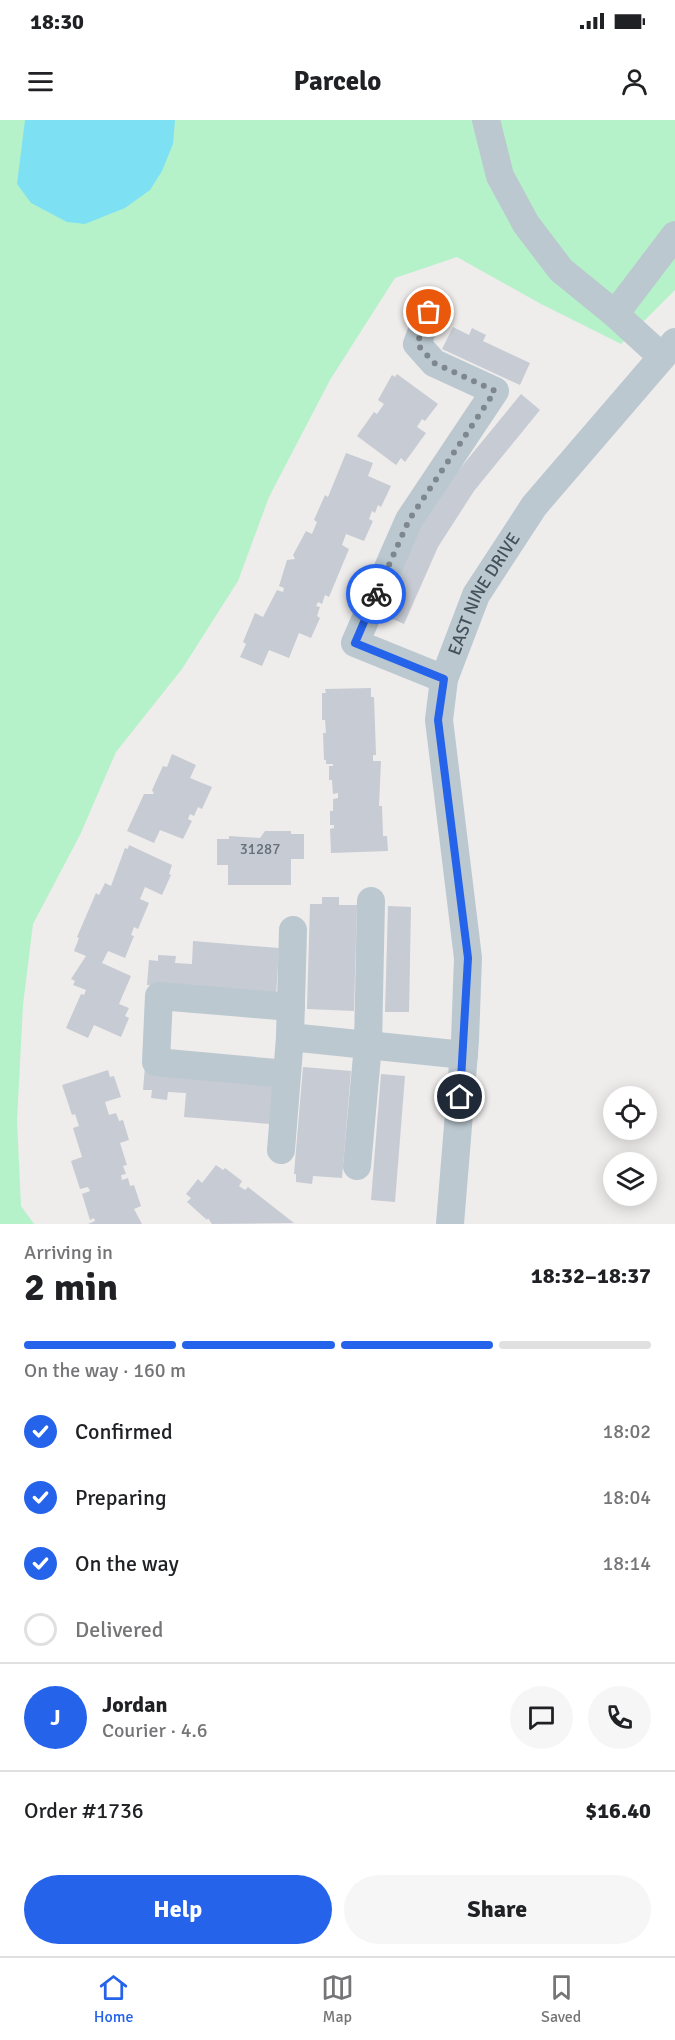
<!DOCTYPE html>
<html lang="en">
<head>
<meta charset="utf-8">
<style>
  :root { --surface:#fff; --page:#f6f6f6; --text:#202124; --muted:#757577; --line:#e0e0e0; --accent:#2563eb }
  body { margin:0; font-family:Signika,sans-serif; background:var(--page); color:var(--text); height:100vh; display:flex; flex-direction:column; font-size:22px; white-space:nowrap }
  * { box-sizing:border-box; margin:0 }
  p { font-size:20px; color:var(--muted) }
  .icon { flex:none; width:33px; height:33px; fill:none; stroke:currentColor; stroke-width:2; stroke-linecap:round; stroke-linejoin:round }
  .map { position:relative; height:1104px; overflow:hidden }
  .side { display:flex; flex-direction:column; background:var(--surface); flex:1 }
  .side>* { flex:none }
  .tools { position:absolute; left:603px; top:966px; display:grid; gap:12px }
  .tools a { display:grid; place-items:center; width:54px; height:54px; border-radius:50%; background:var(--surface); box-shadow:0 3px 15px #0003; font-size:30px }
  .pin { position:absolute; display:grid; place-items:center; width:51px; height:51px; color:#fff; margin:-26px; border:3px solid #fff; border-radius:50%; box-shadow:0 2px 6px #0007 }
  .courier { position:absolute; display:grid; place-items:center; width:60px; height:60px; margin:-30px; border:4px solid #2563eb; border-radius:50%; background:#fff; color:#222; box-shadow:0 2px 8px #0007 }
  .overview em { font-style:normal; font-weight:700 }
  .overview div { display:flex; flex-direction:column-reverse }
  .overview { display:flex; align-items:center; justify-content:space-between; height:102px; padding:0 24px }
  h1 { font-size:39px; font-weight:700; line-height:45px }
  .bar { display:grid; grid-template-columns:repeat(4,1fr); gap:9px 6px; align-content:center; height:72px; padding:0 24px }
  .bar i { height:8px; border-radius:4px; background:var(--line) }
  .bar .on { background:var(--accent) }
  .bar p { grid-column:span 4 }
  .line { display:flex; align-items:center; gap:15px; padding:0 24px; border-top:2px solid var(--line) }
  .line div { flex:1 }
  .round { display:grid; place-items:center; flex:none; width:63px; height:63px; border-radius:32px; background:var(--page) }
  ol { padding:0 24px; list-style:none }
  li { display:flex; align-items:center; gap:18px; height:66px }
  li p { margin-inline-start:auto }
  li .icon { padding:6px; border-radius:50%; background:var(--accent); color:#fff; stroke-width:4 }
  li:last-child { color:var(--muted) }
  li i { width:33px; height:33px; border:3px solid var(--line); border-radius:50% }
  .primary-button { display:flex; gap:12px; margin-top:auto; padding:12px 24px }
  .primary-button a { flex:1; height:69px; border-radius:36px; background:var(--accent); color:#fff; font-size:24px; font-weight:700; line-height:69px; text-align:center }
  .primary-button a+a { background:var(--page); color:var(--text) }
  .status { display:flex; justify-content:space-between; align-items:center; height:42px; padding:0 30px; background:var(--surface); direction:ltr }
  .status svg { height:16px; fill:currentColor }
  header { display:flex; justify-content:space-between; align-items:center; height:78px; padding:0 24px; background:var(--surface); font-size:27px; font-weight:700 }
  .tabs { display:flex; justify-content:space-around; align-items:center; height:84px; border-top:2px solid var(--line); background:var(--surface); font-size:16px; color:var(--muted) }
  .tabs a { display:grid; justify-items:center; gap:3px }
  .tabs .on { color:var(--accent) }
  .map>svg:first-child { display:block }
  .green { fill:#b5f2c9 }
  .water { fill:#7ee1f3 }
  .building { fill:#c7cbd3 }
  .lines { fill:none; stroke-linecap:round; stroke-linejoin:round }
  .minor { stroke:#bbc8d0; stroke-width:28 }
  .done { stroke:#7f878e; stroke-width:6; stroke-dasharray:0 10.8 }
  .route { stroke:#2563eb; stroke-width:8 }
  .labels { text-anchor:middle; stroke-width:4.5; stroke-linejoin:round; paint-order:stroke }
  .number-label { font-size:15px; fill:#647079 }
  .street-label { font-size:18px; fill:#43515b; stroke:#fff }
</style>
</head>
<body>
<div class="status"><b>18:30</b><svg viewBox="0 0 49 12"><path d="M0 12V9h3v3zM5 12V6h3v6zM10 12V3h3v9zM15 12V0h3v12zM26 1h20v11H26zM47 4h2v5h-2z"/></svg></div>
<header><svg class="icon" aria-label="menu" viewBox="0 0 24 24"><path d="M4 6h16M4 12h16M4 18h16"/></svg>Parcelo<svg class="icon" aria-label="person" viewBox="0 0 24 24"><circle cx="12" cy="8" r="4"/><path d="M4 21q1-7 8-7t8 7"/></svg></header>
<div class="map">
<svg width="675" height="1104" viewBox="0 0 675 1104">
  <rect width="100%" height="100%" fill="#efecec"/>
  <!-- green -->
  <polygon class="green" points="0,0 675,0 675,170 621,224 541,184 457,137 395,158 330,260 269,377 238,461 182,549 116,632 80,715 33,804 23,885 17,1001 21,1086 34,1104 0,1104"/>
  <!-- water -->
  <polygon class="water" points="25,0 175,0 173,24 162,51 150,70 125,88 85,104 67,102 31,83 17,64"/>
  <!-- building -->
  <g class="building">
    <polygon points="453,207 469,215 472,208 486,215 483,221 530,243 520,265 442,229"/>
    <polygon points="397,254 438,284 425,301 422,299 417,307 426,313 405,342 401,338 396,345 357,316 374,292 377,294 384,284 378,280 392,255 395,257"/>
    <polygon points="521,274 540,290 474,371 438,427 404,504 381,494 416,414 453,357"/>
    <polygon points="346,333 373,343 368,356 391,366 381,387 378,385 375,393 372,391 369,399 373,401 364,421 346,414 342,425 349,429 329,477 325,475 322,484 318,482 316,486 320,487 317,496 320,498 311,518 299,513 289,538 269,530 262,546 240,537 246,524 243,522 255,493 263,497 277,470 283,472 284,468 279,466 287,440 295,439 293,435 306,411 312,414 317,402 314,400 325,375 328,377"/>
    <polygon points="371,568 371,577 374,577 376,635 373,635 373,641 381,641 379,686 382,686 383,716 387,716 388,731 331,733 330,709 334,708 334,705 330,705 330,691 333,691 333,679 338,678 338,673 333,674 332,660 329,660 329,646 333,646 333,644 326,644 326,640 324,640 323,613 326,613 325,600 322,600 322,573 326,573 325,569"/>
    <polygon points="172,634 196,645 190,658 212,667 202,689 198,687 194,696 190,694 188,699 192,701 183,719 160,710 154,723 127,711 144,674 154,674 152,670 163,646 167,647"/>
    <polygon points="265,711 291,711 291,714 304,714 304,739 291,739 291,765 228,765 228,745 217,745 217,719 229,719 229,716 260,718"/>
    <polygon points="129,725 172,745 169,754 171,755 162,775 145,767 140,779 149,783 138,809 134,807 131,815 134,816 125,838 108,831 102,843 131,856 119,884 129,888 125,896 129,898 121,917 94,905 88,918 66,908 81,874 84,875 86,870 73,865 75,861 71,859 86,836 74,831 79,818 77,817 96,773 99,775 105,763 111,766 125,728 128,729"/>
    <polygon points="322,777 339,777 339,785 357,785 354,891 307,889 310,784 322,784"/>
    <polygon points="388,786 411,787 409,892 385,892"/>
    <polygon points="193,821 279,828 276,876 147,865 149,840 158,841 158,835 176,836 175,843 192,844"/>
    <polygon points="145,946 274,957 270,1004 184,997 186,973 168,972 167,980 151,978 152,970 143,970"/>
    <polygon points="303,947 351,951 342,1058 313,1056 312,1064 296,1062 296,1054 294,1054"/>
    <polygon points="108,950 110,957 114,956 121,977 105,982 109,995 116,993 119,1001 123,1000 129,1020 120,1023 127,1045 123,1046 126,1054 121,1055 122,1060 128,1058 130,1066 134,1065 141,1086 134,1089 142,1104 88,1104 95,1101 94,1098 90,1100 82,1074 90,1071 88,1067 80,1069 71,1041 82,1037 73,1008 79,1006 75,994 72,995 62,965"/>
    <polygon points="381,954 405,956 395,1082 371,1080"/>
    <polygon points="216,1045 223,1050 225,1048 242,1061 239,1066 245,1070 248,1067 294,1103 212,1104 208,1098 207,1100 187,1082 191,1078 186,1074 198,1059 202,1063"/>
  </g>
  <g class="lines">
    <!-- minor -->
    <g class="minor">
      <polyline points="486,0 500,56 526,104 561,150 615,194 675,115"/>
      <polyline points="429,192 417,224 434,243 495,271 409,400 355,523 444,559"/>
      <polyline points="615,194 662,237"/>
      <polyline points="290,917 464,935"/>
      <polyline points="287,954 156,942 159,876 291,887"/>
      <polyline points="281,1030 290,917 293,810"/>
      <polyline points="357,1046 368,925 371,781"/>
      <path id="s1" d="M 450,1104 L 465,920 L 468,838 L 439,600 L 444,559 L 476,475 L 534,386 L 675,222"/>
    </g>
  </g>
  <g class="lines">
    <!-- done -->
    <polyline class="done" points="376,474 409,400 495,271 434,243 417,224 429,192"/>
    <!-- route -->
    <polyline class="route" points="376,474 355,523 444,559 438,600 468,838 460,977"/>
  </g>
  <g class="labels">
    <!-- number labels -->
    <g class="number-label">
      <text x="260" y="734">31287</text>
    </g>
    <!-- street labels -->
    <g class="street-label">
      <text dy="6" stroke="none"><textPath href="#s1" startOffset="642">EAST NINE DRIVE</textPath></text>
    </g>
  </g>
</svg>
<div class="tools">
<a><svg class="icon" aria-label="locate" viewBox="0 0 24 24"><circle cx="12" cy="12" r="6"/><path d="M12 2v4M12 18v4M2 12h4M18 12h4"/></svg></a>
<a><svg class="icon" aria-label="layers" viewBox="0 0 24 24"><path d="M12 4l9 5-9 5-9-5zM3 14l9 5 9-5"/></svg></a>
</div>
<div class="pin" style="left:429px;top:192px;background:#ea580c"><svg class="icon" aria-label="bag" viewBox="0 0 24 24"><path d="M5 8h14l-1 12H6zM9 8a3 3 0 0 1 6 0"/></svg></div>
<div class="pin" style="left:460px;top:977px;background:#1f2937"><svg class="icon" aria-label="home" viewBox="0 0 24 24"><path d="M3 11l9-7 9 7M6 9v11h12V9"/></svg></div>
<div class="courier" style="left:376px;top:474px"><svg class="icon" aria-label="bike" viewBox="0 0 24 24"><circle cx="6" cy="16" r="4"/><circle cx="18" cy="16" r="4"/><path d="M6 16l4-8h5l3 8M10 8l3 8H6M13 5h3"/></svg></div>
</div>
<section class="side">
<div class="overview"><div><h1>2 min</h1><p>Arriving in</p></div><em>18:32–18:37</em></div>
<div class="bar"><i class="on"></i><i class="on"></i><i class="on"></i><i></i><p>On the way · 160 m</p></div>
<ol>
<li><svg class="icon" aria-label="check" viewBox="0 0 24 24"><path d="M5 12l5 5 9-10"/></svg>Confirmed<p>18:02</p></li>
<li><svg class="icon" aria-label="check" viewBox="0 0 24 24"><path d="M5 12l5 5 9-10"/></svg>Preparing<p>18:04</p></li>
<li><svg class="icon" aria-label="check" viewBox="0 0 24 24"><path d="M5 12l5 5 9-10"/></svg>On the way<p>18:14</p></li>
<li><i></i>Delivered</li>
</ol>
<div class="line" style="height:108px"><b class="round" style="background:var(--accent);color:#fff">J</b><div><b>Jordan</b><p>Courier · 4.6</p></div><a class="round"><svg class="icon" aria-label="chat" viewBox="0 0 24 24"><path d="M4 5h16v11H9l-5 4z"/></svg></a><a class="round"><svg class="icon" aria-label="phone" viewBox="0 0 24 24"><path d="M5 4h4l2 5-3 2q2 4 5 5l2-3 5 2v4C11 20 4 13 5 4z"/></svg></a></div>
<div class="line" style="height:78px"><div>Order #1736</div><b>$16.40</b></div>
<div class="primary-button"><a>Help</a><a>Share</a></div>
</section>
<nav class="tabs">
<a class="on"><svg class="icon" aria-label="home" viewBox="0 0 24 24"><path d="M3 11l9-7 9 7M6 9v11h12V9"/></svg>Home</a>
<a><svg class="icon" aria-label="map" viewBox="0 0 24 24"><path d="M3 6l6-2 6 2 6-2v14l-6 2-6-2-6 2zM9 4v14M15 6v14"/></svg>Map</a>
<a><svg class="icon" aria-label="saved" viewBox="0 0 24 24"><path d="M7 4h10v16l-5-4-5 4z"/></svg>Saved</a>
</nav>
</body>
</html>
